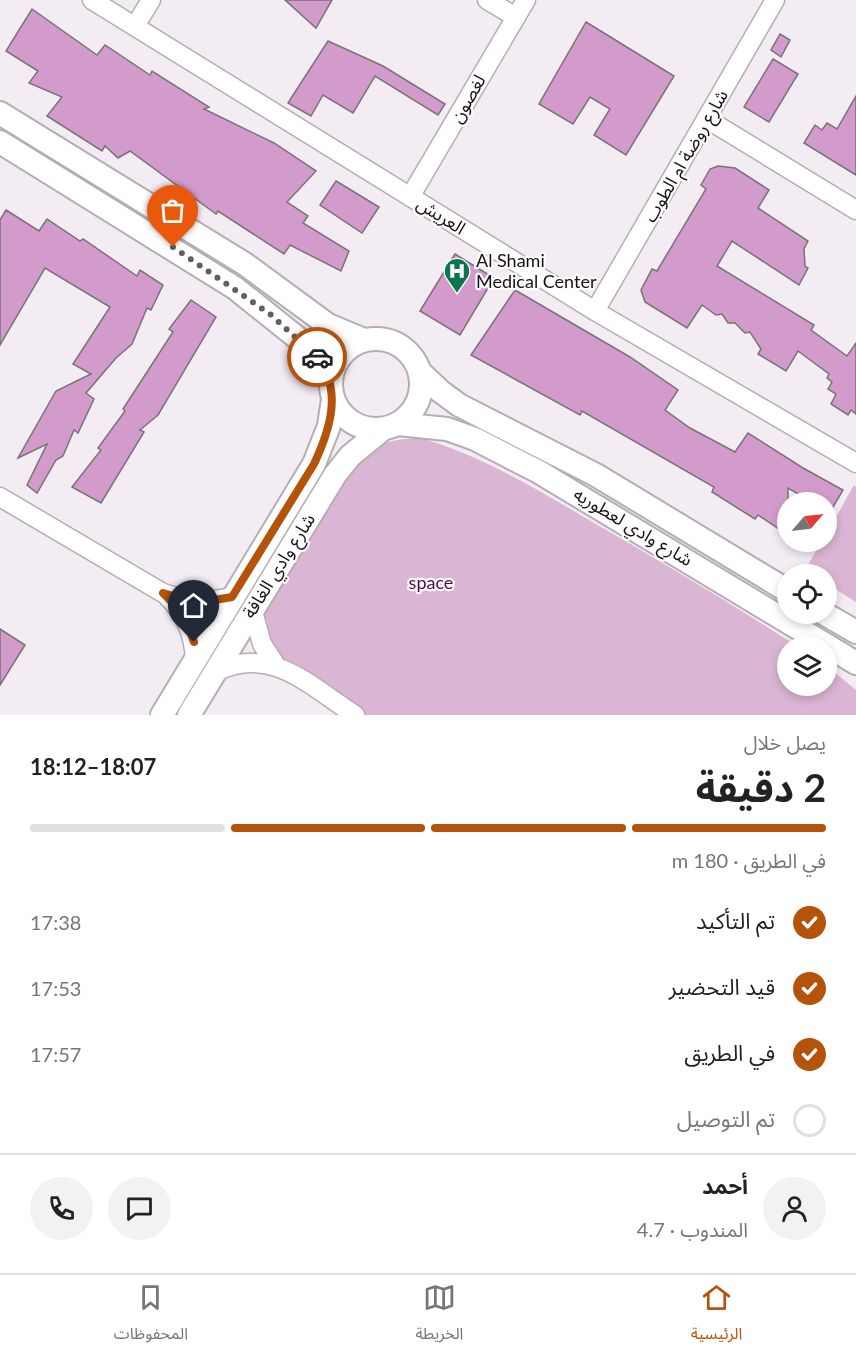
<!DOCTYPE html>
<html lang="ar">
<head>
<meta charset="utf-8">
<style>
  :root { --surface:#fff; --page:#f2f2f2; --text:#222; --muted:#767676; --line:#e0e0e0; --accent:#b45309 }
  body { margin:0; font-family:Lato,"Noto Sans Arabic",sans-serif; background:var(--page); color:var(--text); direction:rtl; height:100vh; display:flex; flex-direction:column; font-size:22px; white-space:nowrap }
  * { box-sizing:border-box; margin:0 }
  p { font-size:20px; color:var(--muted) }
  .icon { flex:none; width:33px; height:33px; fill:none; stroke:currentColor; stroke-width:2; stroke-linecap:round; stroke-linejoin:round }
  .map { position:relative; height:715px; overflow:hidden; direction:ltr }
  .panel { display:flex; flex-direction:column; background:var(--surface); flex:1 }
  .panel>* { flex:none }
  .needle { width:39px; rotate:62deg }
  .tools { position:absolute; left:777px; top:492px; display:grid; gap:12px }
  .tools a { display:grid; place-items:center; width:60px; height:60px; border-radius:50%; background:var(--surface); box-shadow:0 3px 9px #0003; font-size:30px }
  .pin { position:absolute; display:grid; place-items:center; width:51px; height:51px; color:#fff; margin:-62px -26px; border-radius:50% 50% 50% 0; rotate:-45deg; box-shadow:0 0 6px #0007 }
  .pin .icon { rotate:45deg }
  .courier { position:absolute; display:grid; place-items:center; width:60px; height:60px; margin:-30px; border:4px solid #b45309; border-radius:50%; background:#fff; color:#222; box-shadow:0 2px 8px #0007 }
  .summary em { font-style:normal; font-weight:700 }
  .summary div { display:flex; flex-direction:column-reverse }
  .summary { display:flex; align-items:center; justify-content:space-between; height:102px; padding:0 30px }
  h1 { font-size:39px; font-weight:700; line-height:45px }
  .bar { display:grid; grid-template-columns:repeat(4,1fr); gap:9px 6px; align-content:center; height:72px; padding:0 30px }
  .bar i { height:8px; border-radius:4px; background:var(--line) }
  .bar .active { background:var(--accent) }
  .bar p { grid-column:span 4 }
  .line { display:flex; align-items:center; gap:15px; padding:0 30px; border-top:2px solid var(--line) }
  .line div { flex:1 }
  .round { display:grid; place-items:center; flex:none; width:63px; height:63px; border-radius:32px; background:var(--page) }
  ol { padding:0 30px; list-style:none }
  li { display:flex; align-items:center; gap:18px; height:66px }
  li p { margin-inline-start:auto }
  li .icon { padding:6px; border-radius:50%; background:var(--accent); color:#fff; stroke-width:4 }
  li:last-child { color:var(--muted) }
  li i { width:33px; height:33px; border:3px solid var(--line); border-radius:50% }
  .tab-bar { display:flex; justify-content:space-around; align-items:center; height:84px; border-top:2px solid var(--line); background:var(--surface); font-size:16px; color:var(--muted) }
  .tab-bar a { display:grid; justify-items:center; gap:3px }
  .tab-bar .active { color:var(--accent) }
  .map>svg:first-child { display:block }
  .green { fill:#dbb5d4 }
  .building { fill:#d39bcb; stroke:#797278; stroke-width:1.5 }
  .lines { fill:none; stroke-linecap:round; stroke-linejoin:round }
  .minor-casing { stroke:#b5adb4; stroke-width:21 }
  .tertiary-casing { stroke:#b5adb4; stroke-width:26 }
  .minor { stroke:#fff; stroke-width:18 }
  .tertiary { stroke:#fff; stroke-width:22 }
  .done { stroke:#635e62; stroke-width:6; stroke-dasharray:0 10.8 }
  .route { stroke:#b45309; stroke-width:8 }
  .labels { text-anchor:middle; stroke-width:4.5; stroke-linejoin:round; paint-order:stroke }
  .street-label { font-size:18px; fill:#151214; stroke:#fefbfe }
  .poi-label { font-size:18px; fill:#151214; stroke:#fefbfe; text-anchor:start }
  .park-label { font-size:18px; fill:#4e0a49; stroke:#fefbfe }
</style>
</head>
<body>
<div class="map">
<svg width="856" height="715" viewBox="0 0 856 715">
  <rect width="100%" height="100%" fill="#f4ecf3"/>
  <!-- green -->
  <g class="green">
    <path d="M 421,438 C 482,456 535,488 589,520 C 659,560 729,602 797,646 L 788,646 L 788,686 L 826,686 L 827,666 L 856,690 L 856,715 L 365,715 L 279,656 L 264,631 L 263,612 C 288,568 332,473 372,449 C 388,439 404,439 421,438 Z"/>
    <polygon points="854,485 856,487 856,602 827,584 826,574 812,574 805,570 821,542 826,542 827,533"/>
  </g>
  <!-- building -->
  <g class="building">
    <polygon points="285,0 332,0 316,28"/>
    <polygon points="32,9 97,55 105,45 150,75 152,71 209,107 204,109 274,143 316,171 287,202 308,216 303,223 349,251 341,271 290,245 284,254 218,211 216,214 130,151 118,158 105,146 102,151 47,116 62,97 29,83 38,71 6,51"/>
    <polygon points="586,22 674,76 626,155 594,135 610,109 590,97 573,124 539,104"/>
    <polygon points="780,34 790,40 781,57 771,50"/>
    <polygon points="328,41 383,66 445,104 438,115 375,76 353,113 323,95 311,116 288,103"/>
    <polygon points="773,59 798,74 769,122 744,107"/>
    <polygon points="856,96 856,175 804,143 815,125 822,130 827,123 837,129"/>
    <polygon points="718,166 735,168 769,190 758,208 808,241 804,249 805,266 808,268 799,285 732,241 717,266 814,325 811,330 847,356 856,343 856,414 851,410 848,415 831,404 836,394 828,389 832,382 827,378 829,374 798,351 786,371 758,354 761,349 750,332 745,333 735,323 728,323 722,314 716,315 702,305 687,328 645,302 641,290 652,269 657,271 706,189 701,185 710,169"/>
    <polygon points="336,181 379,207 362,233 320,205"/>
    <polygon points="6,210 39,231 47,219 80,241 83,239 137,276 140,270 163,285 151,310 147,308 132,344 116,358 86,393 94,399 78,433 74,430 63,456 56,460 37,493 27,485 47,444 18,458 56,391 91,374 73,364 110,307 45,268 0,345 0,220"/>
    <polygon points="455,254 494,278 460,335 420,311"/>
    <polygon points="515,290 630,357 678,390 665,410 690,428 735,452 748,433 803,468 843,490 826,519 826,502 812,502 788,488 788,535 758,515 755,519 712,492 714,487 582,411 580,415 471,355"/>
    <polygon points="191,300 216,317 158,415 140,430 144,432 101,503 72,487 101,450 98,448 125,411 123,409 173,332 169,329"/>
    <polygon points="0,629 25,645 0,685"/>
  </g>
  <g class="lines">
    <!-- minor casing -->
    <g class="minor-casing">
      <g id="minor">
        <polyline points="92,0 595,311 856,463"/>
        <polyline points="487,0 516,17"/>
        <polyline points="135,26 151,0"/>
        <polyline points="707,119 856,210"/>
        <polyline points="410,197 526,0"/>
        <polyline points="595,311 775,0"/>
        <polyline points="0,497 163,593 197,603 232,597"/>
        <path d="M 167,596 C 186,615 194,635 195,661"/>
        <polyline points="252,608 262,644 275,664"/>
        <path d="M 216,672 C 270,644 310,686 355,715"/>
      </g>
    </g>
    <!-- tertiary casing -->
    <g class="tertiary-casing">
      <g id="tertiary">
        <polyline points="0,113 245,264 328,325 364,340"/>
        <polyline points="0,142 235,288 310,348 321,363 331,383"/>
        <circle cx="376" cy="384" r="45"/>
        <polyline points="420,372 440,391 459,405 596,475 788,591"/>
        <polyline points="398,424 447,429 475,439 539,472 856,663"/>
        <polyline points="825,614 856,632"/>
        <polyline points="162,715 314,464 329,426 333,399"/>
        <polyline points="189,715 335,475 350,456 383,429"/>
      </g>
    </g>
    <!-- minor -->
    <use href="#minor" class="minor"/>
    <!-- tertiary -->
    <use href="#tertiary" class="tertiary"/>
  </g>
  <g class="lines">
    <!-- done -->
    <polyline class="done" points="173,247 270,314 317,357"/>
    <!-- route -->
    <path class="route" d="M 194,642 C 187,621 179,608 163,593 L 197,603 L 232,597 L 314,464 C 330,430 343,390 317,357"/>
  </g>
  <!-- icons -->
  <defs>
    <g id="hospital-pin" transform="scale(1.35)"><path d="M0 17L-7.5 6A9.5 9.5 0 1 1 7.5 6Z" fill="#09764f" stroke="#fefbfe"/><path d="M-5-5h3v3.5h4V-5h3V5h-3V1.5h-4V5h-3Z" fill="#fff"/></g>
  </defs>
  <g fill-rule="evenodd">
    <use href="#hospital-pin" x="457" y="271"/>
  </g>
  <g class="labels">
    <!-- street labels -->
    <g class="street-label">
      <text transform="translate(468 99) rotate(-60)" y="6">لغصون</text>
      <text transform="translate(686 156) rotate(-60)" y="6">شارع روضة ام الطوب</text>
      <text transform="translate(441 216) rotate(32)" y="6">العريش</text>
      <text transform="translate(633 527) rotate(31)" y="6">شارع وادي لعطوريه</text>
      <text transform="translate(279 566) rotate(-58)" y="6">شارع وادي الغافة</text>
    </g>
    <!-- poi labels -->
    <g class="poi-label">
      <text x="476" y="267">Al Shami<tspan x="476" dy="21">Medical Center</tspan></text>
    </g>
    <!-- park labels -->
    <g class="park-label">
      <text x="431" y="589">space</text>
    </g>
  </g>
</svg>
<div class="tools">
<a><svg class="needle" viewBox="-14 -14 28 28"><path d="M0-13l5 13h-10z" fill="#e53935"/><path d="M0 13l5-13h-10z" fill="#767676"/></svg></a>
<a><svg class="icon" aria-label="locate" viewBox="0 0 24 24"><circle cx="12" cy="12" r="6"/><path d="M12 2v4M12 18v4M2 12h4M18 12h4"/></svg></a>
<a><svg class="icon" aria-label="layers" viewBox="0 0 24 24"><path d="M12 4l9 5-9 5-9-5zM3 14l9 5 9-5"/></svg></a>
</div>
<div class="pin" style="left:173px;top:247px;background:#ea580c"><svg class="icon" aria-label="bag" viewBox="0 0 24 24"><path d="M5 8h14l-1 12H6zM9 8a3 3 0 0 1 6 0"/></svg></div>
<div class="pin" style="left:194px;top:642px;background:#1f2937"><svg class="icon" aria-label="home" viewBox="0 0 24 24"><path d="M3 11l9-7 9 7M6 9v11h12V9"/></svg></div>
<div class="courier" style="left:317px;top:357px"><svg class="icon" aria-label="car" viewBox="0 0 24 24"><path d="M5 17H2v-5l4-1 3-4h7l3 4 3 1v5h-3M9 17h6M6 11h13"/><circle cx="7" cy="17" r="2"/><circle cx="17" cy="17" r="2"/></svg></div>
</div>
<section class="panel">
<div class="summary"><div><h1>2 دقيقة</h1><p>يصل خلال</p></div><em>18:07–18:12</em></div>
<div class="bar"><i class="active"></i><i class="active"></i><i class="active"></i><i></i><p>في الطريق · 180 m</p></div>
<ol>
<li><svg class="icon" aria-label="check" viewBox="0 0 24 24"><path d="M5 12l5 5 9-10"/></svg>تم التأكيد<p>17:38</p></li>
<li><svg class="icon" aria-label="check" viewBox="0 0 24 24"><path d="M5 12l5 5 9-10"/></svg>قيد التحضير<p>17:53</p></li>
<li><svg class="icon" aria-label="check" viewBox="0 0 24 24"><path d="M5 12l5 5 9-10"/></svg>في الطريق<p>17:57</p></li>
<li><i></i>تم التوصيل</li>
</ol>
<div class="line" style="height:108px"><a class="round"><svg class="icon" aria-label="person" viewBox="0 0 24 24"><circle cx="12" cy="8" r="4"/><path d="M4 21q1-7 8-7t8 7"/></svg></a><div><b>أحمد</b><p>المندوب · 4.7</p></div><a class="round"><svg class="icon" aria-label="chat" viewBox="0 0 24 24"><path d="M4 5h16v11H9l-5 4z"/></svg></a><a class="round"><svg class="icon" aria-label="phone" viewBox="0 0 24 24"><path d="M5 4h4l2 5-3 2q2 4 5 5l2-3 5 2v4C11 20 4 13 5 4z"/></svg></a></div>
</section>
<nav class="tab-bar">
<a class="active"><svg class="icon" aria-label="home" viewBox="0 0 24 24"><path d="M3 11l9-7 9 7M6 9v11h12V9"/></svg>الرئيسية</a>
<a><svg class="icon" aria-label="map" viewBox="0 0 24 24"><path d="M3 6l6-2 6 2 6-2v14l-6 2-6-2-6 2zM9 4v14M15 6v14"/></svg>الخريطة</a>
<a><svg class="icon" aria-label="saved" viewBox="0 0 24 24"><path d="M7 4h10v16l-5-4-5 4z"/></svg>المحفوظات</a>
</nav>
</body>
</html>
